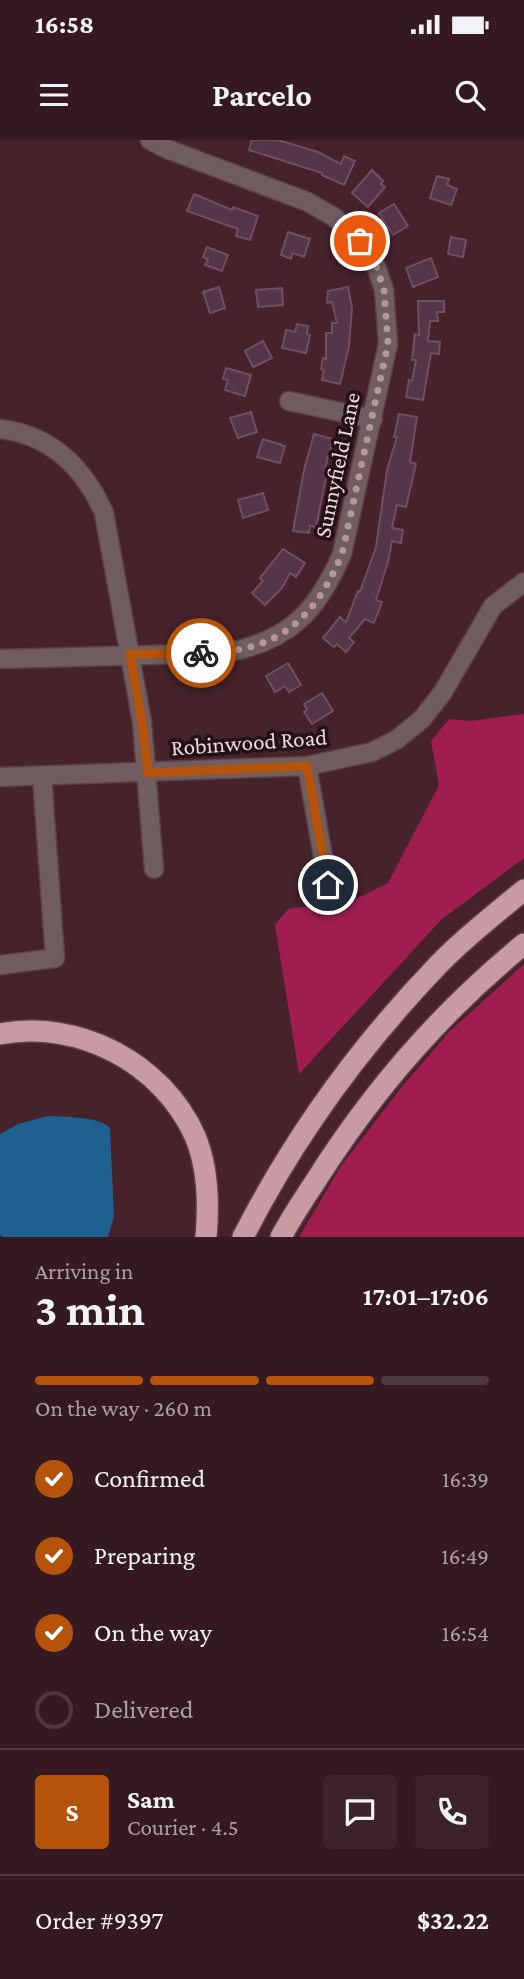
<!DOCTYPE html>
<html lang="en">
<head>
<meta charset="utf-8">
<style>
  :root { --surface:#341a20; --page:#3c2329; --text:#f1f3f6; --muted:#a9a1a5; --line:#4e383e; --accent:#b45309 }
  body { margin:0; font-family:"Crimson Pro",serif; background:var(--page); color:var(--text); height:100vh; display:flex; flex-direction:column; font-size:26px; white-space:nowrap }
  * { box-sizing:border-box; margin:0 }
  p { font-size:23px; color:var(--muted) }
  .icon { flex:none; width:38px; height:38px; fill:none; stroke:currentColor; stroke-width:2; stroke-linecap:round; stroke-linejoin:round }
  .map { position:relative; height:1097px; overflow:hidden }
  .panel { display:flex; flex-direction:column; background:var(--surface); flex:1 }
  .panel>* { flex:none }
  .pin { position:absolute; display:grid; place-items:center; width:60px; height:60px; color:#fff; margin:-30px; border:4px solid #fff; border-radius:50%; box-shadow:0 2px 7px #0007 }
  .courier { position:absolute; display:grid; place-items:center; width:70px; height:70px; margin:-35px; border:5px solid #b45309; border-radius:50%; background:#fff; color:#222; box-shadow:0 2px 9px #0007 }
  .summary em { font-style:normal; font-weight:700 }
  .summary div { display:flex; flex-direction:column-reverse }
  .summary { display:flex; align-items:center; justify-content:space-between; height:119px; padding:0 35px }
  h1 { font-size:46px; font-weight:700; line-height:52px }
  .bar { display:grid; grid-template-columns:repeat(4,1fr); gap:10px 7px; align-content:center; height:84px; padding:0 35px }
  .bar i { height:9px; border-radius:5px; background:var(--line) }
  .bar .selected { background:var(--accent) }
  .bar p { grid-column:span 4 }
  .line { display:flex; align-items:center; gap:18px; padding:0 35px; border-top:2px solid var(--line) }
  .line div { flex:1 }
  .round { display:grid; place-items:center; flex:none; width:74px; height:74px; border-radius:7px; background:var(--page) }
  ol { padding:0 35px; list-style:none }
  li { display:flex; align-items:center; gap:21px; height:77px }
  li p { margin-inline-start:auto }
  li .icon { padding:7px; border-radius:50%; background:var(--accent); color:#fff; stroke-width:4 }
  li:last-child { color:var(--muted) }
  li i { width:38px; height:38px; border:4px solid var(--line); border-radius:50% }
  .status { display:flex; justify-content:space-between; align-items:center; height:49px; padding:0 35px; background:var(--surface); direction:ltr }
  .status svg { height:19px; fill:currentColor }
  header { display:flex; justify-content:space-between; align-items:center; height:91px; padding:0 35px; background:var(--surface); font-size:32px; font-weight:700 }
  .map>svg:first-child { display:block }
  .forest { fill:#a01e4f }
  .water { fill:#1e608f }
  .building { fill:#563548; stroke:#714e62; stroke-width:2 }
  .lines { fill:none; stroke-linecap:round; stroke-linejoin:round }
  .minor-casing { stroke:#613f47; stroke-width:21 }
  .highway-casing { stroke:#613f47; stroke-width:24 }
  .minor { stroke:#6f5d60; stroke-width:18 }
  .highway { stroke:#c79aa4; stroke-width:21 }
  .done { stroke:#b3979d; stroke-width:7; stroke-dasharray:0 12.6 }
  .route { stroke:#b45309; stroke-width:9 }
  .labels { text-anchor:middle; stroke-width:7; stroke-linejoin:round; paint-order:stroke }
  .street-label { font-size:23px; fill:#eed6da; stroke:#221215 }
</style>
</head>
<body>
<div class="status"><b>16:58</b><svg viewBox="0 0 49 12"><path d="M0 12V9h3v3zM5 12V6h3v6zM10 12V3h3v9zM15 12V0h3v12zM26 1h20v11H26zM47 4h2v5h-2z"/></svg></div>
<header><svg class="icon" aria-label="menu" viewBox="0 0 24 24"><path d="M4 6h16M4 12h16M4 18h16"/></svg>Parcelo<svg class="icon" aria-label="search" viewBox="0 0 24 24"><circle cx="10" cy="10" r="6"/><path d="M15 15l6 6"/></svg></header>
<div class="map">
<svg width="524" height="1097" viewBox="0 0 524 1097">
  <rect width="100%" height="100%" fill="#46222b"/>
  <!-- forest -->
  <g class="forest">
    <polygon points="524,574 524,718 442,779 299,934 275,785 288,769 354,760 388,743 439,645 431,601 449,579 470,581"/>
    <polygon points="524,824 524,1097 299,1097 341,1026 401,948 450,891"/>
  </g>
  <!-- water -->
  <path class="water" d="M 48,976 C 64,977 98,976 110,988 L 114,1076 L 108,1097 L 2,1097 L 0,1094 L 0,994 L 18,984 Z"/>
  <!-- building -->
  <g class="building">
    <polygon points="252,0 278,0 318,12 341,24 344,16 355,21 344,45 322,35 322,33 249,10"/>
    <polygon points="372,30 383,41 381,44 385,47 368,67 352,53"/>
    <polygon points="437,36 449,39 447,45 457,49 451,65 430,58"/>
    <polygon points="194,54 232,70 233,67 258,76 250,100 236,96 238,89 187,71"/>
    <polygon points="394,64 408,86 393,95 379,73"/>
    <polygon points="288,92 310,99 304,117 293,113 291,119 281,115"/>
    <polygon points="451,97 466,100 463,117 448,114"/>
    <polygon points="207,107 228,115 222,131 205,125 208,119 203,117"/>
    <polygon points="431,118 438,137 413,147 406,128"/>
    <polygon points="219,147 225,168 210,173 203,152"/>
    <polygon points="348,147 352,168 349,206 340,244 322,240 324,230 321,229 323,218 326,219 326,193 332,193 332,183 337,183 332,162 327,163 328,151"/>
    <polygon points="282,148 283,165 258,167 256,150"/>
    <polygon points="418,161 444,161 444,172 437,172 438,181 430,181 428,201 440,202 439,214 431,213 423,260 406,257 409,240 412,241 416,220 412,220 415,194 419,195"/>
    <polygon points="297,184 308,186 307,194 310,195 306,213 282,208 286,190 295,192"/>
    <polygon points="263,201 272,218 253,227 245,211"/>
    <polygon points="226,228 251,235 245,256 225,250 228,240 223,239"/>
    <polygon points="251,272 257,292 238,298 230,278"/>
    <polygon points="399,274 417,277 410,322 416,324 406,367 397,365 392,388 403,390 401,403 392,401 388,422 376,460 382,462 374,483 365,479 349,498 354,502 346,512 337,504 334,507 323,498 340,477 346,482 358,451 360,452 376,407 387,330 397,297 394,297"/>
    <polygon points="314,294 333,299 324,332 327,333 316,387 310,386 309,393 293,391 304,330"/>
    <polygon points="263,299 285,306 280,323 257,317"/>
    <polygon points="263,353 268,370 243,378 238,360"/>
    <polygon points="283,409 305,423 296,437 290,433 282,448 265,465 252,453 263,441 260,438"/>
    <polygon points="288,523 301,545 289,552 285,546 275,552 266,536"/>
    <polygon points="322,553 333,571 312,584 304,572 307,570 304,564"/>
  </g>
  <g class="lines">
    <!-- minor casing -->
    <g class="minor-casing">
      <g id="minor">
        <polyline points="289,261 373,279"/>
        <path d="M 0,289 C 51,295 84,328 104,373 L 142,582 L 154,729"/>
        <path d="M 0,519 L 224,513 C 288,502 317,472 342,414 L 388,204 L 384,150 L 376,126 L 360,101 L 334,77 L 308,62 L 167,9 L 150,0"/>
        <polyline points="307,626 328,745"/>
        <polyline points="0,637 307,626 372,612 396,600 422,579 443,552 493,466 524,442"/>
        <polyline points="0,825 55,818 42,636"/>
      </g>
    </g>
    <!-- highway casing -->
    <g class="highway-casing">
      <g id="highway">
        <path d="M 0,894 C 79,879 162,923 195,996 C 208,1027 209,1064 206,1097"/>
        <path d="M 243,1097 C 294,997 361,905 439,824 C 465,797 495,774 524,750"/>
        <path d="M 281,1097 C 291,1078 303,1060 315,1042 C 371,953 442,871 524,804"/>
      </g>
    </g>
    <!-- minor -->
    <use href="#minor" class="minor"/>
    <!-- highway -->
    <use href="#highway" class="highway"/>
  </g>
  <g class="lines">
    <!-- done -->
    <path class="done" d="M 201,513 C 277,512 313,482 342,414 L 388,204 L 384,150 L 376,125 L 360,101"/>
    <!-- route -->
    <polyline class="route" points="201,513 130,514 142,583 148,633 307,626 328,745"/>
  </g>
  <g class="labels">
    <!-- street labels -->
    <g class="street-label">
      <text transform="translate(337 325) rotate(-78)" y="8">Sunnyfield Lane</text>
      <text transform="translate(249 602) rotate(-4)" y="8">Robinwood Road</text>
    </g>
  </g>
</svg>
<div class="pin" style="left:360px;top:101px;background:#ea580c"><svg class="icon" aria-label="bag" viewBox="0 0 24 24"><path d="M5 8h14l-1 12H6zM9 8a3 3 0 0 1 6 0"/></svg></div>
<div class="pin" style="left:328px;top:745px;background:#1f2937"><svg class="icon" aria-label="home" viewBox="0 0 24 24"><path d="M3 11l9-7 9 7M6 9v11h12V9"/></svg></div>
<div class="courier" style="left:201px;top:513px"><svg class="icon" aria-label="bike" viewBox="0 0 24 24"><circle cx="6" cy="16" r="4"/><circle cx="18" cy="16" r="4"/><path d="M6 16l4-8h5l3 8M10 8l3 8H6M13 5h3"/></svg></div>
</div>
<section class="panel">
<div class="summary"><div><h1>3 min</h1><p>Arriving in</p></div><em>17:01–17:06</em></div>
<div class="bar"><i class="selected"></i><i class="selected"></i><i class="selected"></i><i></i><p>On the way · 260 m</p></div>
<ol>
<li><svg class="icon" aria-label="check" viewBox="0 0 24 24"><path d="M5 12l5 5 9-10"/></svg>Confirmed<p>16:39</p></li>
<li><svg class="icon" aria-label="check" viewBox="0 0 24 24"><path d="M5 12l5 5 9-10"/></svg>Preparing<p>16:49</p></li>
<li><svg class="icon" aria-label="check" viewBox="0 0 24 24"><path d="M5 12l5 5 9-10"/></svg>On the way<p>16:54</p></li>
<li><i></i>Delivered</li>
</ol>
<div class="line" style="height:126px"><b class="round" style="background:var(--accent);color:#fff">S</b><div><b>Sam</b><p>Courier · 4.5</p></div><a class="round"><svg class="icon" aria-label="chat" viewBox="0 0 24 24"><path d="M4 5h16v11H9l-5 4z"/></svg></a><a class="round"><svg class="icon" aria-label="phone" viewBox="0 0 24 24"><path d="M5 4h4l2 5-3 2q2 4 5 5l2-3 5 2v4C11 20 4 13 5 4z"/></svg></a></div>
<div class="line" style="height:91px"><div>Order #9397</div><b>$32.22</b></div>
</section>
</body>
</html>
